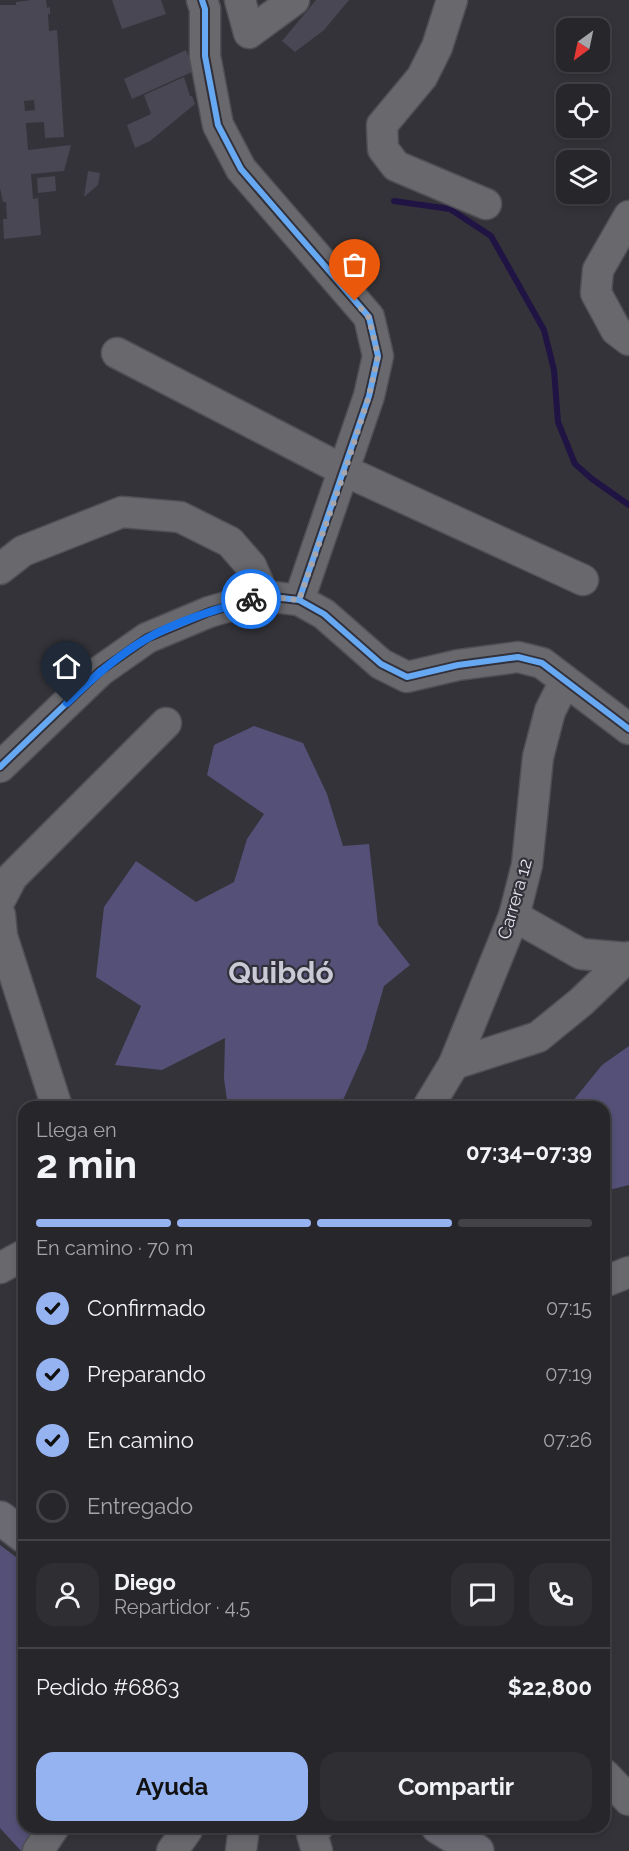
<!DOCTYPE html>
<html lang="es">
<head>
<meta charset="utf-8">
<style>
  :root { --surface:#27262b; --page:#2f2e33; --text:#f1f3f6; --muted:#a4a5a9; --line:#434347; --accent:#95b2f1 }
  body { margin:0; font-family:Raleway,sans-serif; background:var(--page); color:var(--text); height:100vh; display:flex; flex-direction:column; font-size:22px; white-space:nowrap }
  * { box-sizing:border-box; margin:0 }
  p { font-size:20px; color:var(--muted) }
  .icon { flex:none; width:33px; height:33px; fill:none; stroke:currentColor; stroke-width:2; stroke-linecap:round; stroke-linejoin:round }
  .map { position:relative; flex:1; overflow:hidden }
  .panel { position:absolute; left:18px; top:1101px; width:592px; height:732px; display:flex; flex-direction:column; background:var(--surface); border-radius:18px; box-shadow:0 3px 9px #0003,0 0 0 2px var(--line) }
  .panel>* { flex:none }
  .needle { width:39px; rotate:213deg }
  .tools { position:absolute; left:556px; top:18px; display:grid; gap:12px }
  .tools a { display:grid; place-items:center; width:54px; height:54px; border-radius:12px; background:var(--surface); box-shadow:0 3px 9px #0003,0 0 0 2px var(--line); font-size:30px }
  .pin { position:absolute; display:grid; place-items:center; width:51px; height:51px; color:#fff; margin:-62px -26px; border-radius:50% 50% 50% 0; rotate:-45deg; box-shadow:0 0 6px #0007 }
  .pin .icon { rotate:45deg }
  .courier { position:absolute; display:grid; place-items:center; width:60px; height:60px; margin:-30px; border:4px solid #1a73e8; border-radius:50%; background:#fff; color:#222; box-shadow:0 2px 8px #0007 }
  .summary em { font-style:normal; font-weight:700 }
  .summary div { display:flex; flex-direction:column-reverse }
  .summary { display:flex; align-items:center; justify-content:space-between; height:102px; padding:0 18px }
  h1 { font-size:39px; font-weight:700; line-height:45px }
  .bar { display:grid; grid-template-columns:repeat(4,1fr); gap:9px 6px; align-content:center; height:72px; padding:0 18px }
  .bar i { height:8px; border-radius:4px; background:var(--line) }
  .bar .on { background:var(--accent) }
  .bar p { grid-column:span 4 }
  .line { display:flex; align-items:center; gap:15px; padding:0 18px; border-top:2px solid var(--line) }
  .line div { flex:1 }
  .round { display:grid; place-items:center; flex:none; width:63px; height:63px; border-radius:18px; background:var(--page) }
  ol { padding:0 18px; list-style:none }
  li { display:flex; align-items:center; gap:18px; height:66px }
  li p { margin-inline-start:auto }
  li .icon { padding:6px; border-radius:50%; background:var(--accent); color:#111; stroke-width:4 }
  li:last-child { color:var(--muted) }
  li i { width:33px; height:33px; border:3px solid var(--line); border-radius:50% }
  .cta { display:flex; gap:12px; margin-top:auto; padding:12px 18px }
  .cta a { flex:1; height:69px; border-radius:18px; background:var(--accent); color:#111; font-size:24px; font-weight:700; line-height:69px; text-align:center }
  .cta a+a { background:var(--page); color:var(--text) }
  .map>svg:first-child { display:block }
  .green { fill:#545077 }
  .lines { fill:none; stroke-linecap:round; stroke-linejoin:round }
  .stream { stroke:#201444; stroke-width:6 }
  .building { fill:#494754; fill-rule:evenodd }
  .minor-casing { stroke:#504f55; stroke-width:33 }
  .major-casing { stroke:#504f55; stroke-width:36 }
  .minor { stroke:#69696d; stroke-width:30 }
  .major { stroke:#6b6a73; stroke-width:33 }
  .cycleway-casing { stroke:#32313b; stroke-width:10 }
  .cycleway { stroke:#66a8f1; stroke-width:6 }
  .done { stroke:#a5a5ab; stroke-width:6; stroke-dasharray:0 10.8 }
  .route { stroke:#1a73e8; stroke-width:8 }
  .labels { text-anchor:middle; stroke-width:4.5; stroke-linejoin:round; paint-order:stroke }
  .street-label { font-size:18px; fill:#e2e2e9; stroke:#32313b }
  .town-label { font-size:30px; font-weight:bold; fill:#cac9d6; stroke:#32313b }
</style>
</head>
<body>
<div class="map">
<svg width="629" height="1851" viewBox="0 0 629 1851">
  <rect width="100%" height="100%" fill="#343339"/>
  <!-- green -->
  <g class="green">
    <polygon points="254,726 303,743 327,794 343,846 369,844 378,924 410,965 384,986 366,1049 344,1098 335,1107 228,1107 224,1079 225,1038 162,1070 115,1065 141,1006 96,977 104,907 136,861 196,902 234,882 247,839 264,814 207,775 214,745"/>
    <polygon points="629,1046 629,1185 605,1191 604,1107 568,1107 602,1065"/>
    <polygon points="0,1545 24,1563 24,1827 38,1827 23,1851 21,1851 0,1828"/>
  </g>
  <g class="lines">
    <!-- stream -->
    <polyline class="stream" points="394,201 450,209 491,236 544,330 554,370 558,422 575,464 592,479 629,505"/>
  </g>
  <!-- building -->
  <g class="building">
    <path d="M 31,0 L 46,0 L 47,8 L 50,7 L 50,14 L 48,14 L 49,31 L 57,30 L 64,137 L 45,138 L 44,122 L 26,123 L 28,150 L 71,145 L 64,171 L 31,174 L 33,199 L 38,198 L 41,235 L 4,239 L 3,219 L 7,219 L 6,202 L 3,202 L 0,188 L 0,5 L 16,5 L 16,2 ZM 34,100 L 35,110 L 25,111 L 24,101 Z"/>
    <polygon points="112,0 161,0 166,14 122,29"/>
    <polygon points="316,0 349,0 324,30 295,52 282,41"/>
    <polygon points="186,50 194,71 132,99 124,79"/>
    <polygon points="184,77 190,96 192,96 195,104 150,141 135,148 127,125 151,114 144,95"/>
    <polygon points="88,171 100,173 98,185 84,197"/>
    <polygon points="55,176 56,191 38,193 37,178"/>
  </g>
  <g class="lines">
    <!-- minor casing -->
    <g class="minor-casing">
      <g id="minor">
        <polyline points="202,0 205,9 205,56 218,125 241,169 369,317 378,356 369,396 299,600"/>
        <polyline points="240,0 249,33 294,0"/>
        <polyline points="452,0 437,47 422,77 382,125 383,149 396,166 486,204"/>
        <polyline points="629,216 598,270 596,293 616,330 629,340"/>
        <polyline points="117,353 345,471 583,580"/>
        <polyline points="0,569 23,551 122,512 180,517 230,542 251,566 264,596"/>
        <polyline points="0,767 100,671 147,638 209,612 264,596 299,600 324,614 381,664 407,677 458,665 518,657 542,663 629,729"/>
        <polyline points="0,900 12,877 166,723"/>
        <polyline points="0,915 2,936 57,1107"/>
        <polyline points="514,916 581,954 627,958 629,957"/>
        <polyline points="454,1064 538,1037 581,1002 627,958"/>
        <polyline points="428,1107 454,1064 514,916 527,865 538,757 550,711 565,681"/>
        <polyline points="0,1268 24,1255"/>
        <polyline points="604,1282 629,1272"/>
        <polyline points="604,1774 629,1800"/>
        <polyline points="38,1851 54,1827"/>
        <polyline points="172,1851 187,1830"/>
        <polyline points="241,1851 244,1827"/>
        <polyline points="317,1851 312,1834 318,1827"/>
      </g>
    </g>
    <!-- major casing -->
    <g class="major-casing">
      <g id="major">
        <polyline points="0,1518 24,1536"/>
        <polyline points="438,1827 477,1851"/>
      </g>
    </g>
    <!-- minor -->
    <use href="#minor" class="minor"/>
    <!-- major -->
    <use href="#major" class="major"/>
    <!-- cycleway casing -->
    <g class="cycleway-casing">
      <g id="cycleway">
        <polyline points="202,0 205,9 205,56 218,125 241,169 369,317 378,356 369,396 299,600"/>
        <polyline points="0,767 100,671 147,638 209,612 264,596 299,600 324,614 381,664 407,677 458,665 518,657 542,663 629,729"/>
      </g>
    </g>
    <!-- cycleway -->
    <use href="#cycleway" class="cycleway"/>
  </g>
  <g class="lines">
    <!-- done -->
    <polyline class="done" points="251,599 264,596 299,600 345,471 369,396 378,356 369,318 355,301"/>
    <!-- route -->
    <path class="route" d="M 67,703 C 91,679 117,656 146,639 C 177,621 218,609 251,599"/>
  </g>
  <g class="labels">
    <!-- street labels -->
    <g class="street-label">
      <text transform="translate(515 899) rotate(-74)" y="6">Carrera 12</text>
    </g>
    <!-- town labels -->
    <g class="town-label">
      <text x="281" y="983">Quibdó</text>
    </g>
  </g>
</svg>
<div class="tools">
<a><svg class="needle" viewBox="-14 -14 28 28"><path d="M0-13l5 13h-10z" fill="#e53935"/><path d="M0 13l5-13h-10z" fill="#a4a5a9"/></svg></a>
<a><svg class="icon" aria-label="locate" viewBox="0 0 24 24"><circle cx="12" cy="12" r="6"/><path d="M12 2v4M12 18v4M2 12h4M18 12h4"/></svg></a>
<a><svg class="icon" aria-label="layers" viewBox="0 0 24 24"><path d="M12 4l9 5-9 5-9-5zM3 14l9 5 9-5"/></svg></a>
</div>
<div class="pin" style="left:355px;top:301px;background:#ea580c"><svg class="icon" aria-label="bag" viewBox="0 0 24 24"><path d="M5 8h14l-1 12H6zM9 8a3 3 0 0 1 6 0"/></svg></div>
<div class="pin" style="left:67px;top:703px;background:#1f2937"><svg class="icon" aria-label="home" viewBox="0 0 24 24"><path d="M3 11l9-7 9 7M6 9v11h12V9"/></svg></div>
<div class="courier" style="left:251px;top:599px"><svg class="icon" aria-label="bike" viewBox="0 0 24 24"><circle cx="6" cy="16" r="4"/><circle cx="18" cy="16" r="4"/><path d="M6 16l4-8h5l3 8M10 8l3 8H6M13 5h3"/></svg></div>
<section class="panel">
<div class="summary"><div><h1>2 min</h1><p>Llega en</p></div><em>07:34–07:39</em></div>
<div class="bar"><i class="on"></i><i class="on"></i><i class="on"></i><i></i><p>En camino · 70 m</p></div>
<ol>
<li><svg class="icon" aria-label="check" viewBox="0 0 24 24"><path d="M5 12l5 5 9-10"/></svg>Confirmado<p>07:15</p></li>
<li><svg class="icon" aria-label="check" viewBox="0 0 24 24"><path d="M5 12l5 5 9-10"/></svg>Preparando<p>07:19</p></li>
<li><svg class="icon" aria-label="check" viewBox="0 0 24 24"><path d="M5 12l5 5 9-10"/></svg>En camino<p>07:26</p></li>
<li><i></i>Entregado</li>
</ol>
<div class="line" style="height:108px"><a class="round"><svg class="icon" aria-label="person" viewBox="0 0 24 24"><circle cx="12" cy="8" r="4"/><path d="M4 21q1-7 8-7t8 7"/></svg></a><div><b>Diego</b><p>Repartidor · 4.5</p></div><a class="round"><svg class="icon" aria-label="chat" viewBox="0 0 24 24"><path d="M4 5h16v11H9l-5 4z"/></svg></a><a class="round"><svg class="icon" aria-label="phone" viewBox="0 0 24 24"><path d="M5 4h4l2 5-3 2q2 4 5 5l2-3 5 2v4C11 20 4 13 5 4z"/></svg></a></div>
<div class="line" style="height:78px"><div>Pedido #6863</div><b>$22,800</b></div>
<div class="cta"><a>Ayuda</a><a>Compartir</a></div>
</section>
</div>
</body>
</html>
